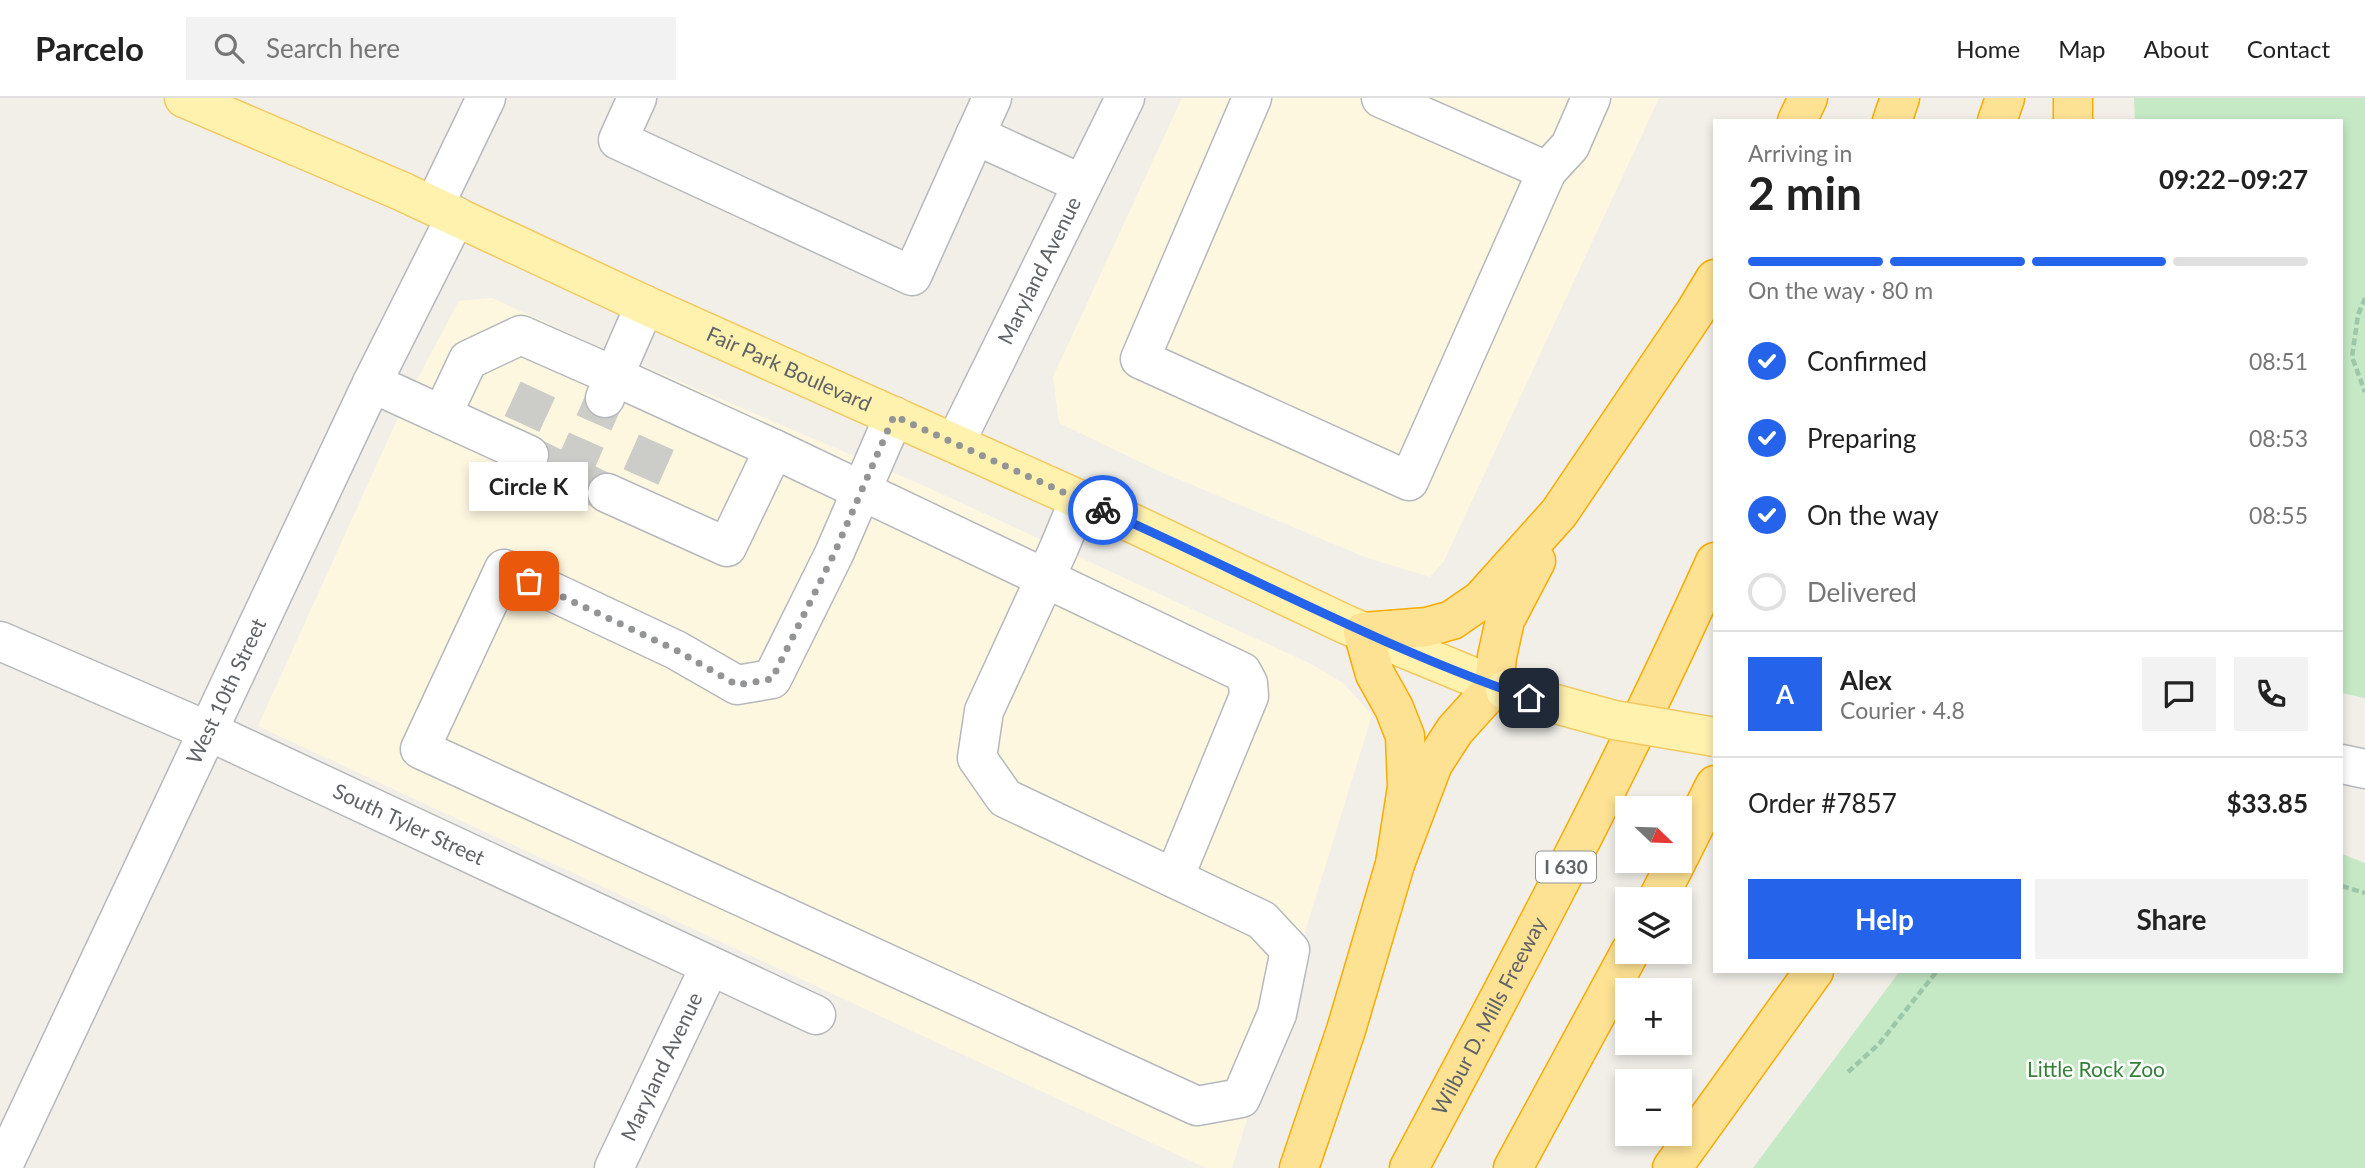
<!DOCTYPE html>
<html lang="en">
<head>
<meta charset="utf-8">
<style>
  :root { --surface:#fff; --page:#f2f2f2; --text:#222; --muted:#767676; --line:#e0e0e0; --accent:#2563eb }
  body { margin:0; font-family:Lato,sans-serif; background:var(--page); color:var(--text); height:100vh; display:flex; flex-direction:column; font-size:26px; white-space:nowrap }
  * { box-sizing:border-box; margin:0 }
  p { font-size:23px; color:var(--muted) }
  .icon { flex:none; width:38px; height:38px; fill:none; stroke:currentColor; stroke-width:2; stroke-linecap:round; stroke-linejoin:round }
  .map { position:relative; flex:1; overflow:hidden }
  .drawer { position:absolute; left:1713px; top:21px; width:630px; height:854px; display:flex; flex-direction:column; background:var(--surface); border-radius:0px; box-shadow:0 4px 10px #0003 }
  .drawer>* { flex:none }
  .needle { width:46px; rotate:113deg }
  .fabs { position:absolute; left:1615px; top:698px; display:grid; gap:14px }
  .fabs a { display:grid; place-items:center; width:77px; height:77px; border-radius:0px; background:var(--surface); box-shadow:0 4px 10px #0003; font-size:35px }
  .pin { position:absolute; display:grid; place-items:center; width:60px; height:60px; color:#fff; margin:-30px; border-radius:14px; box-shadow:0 4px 10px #0006 }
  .courier { position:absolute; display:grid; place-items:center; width:70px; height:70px; margin:-35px; border:5px solid #2563eb; border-radius:50%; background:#fff; color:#222; box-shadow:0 2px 9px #0007 }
  .bubble { position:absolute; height:49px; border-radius:0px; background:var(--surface); box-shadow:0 4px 10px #0003; font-size:23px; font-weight:700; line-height:49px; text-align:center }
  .summary em { font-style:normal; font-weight:700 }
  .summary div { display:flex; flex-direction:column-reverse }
  .summary { display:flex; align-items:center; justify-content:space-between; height:119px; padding:0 35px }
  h1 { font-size:46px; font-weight:700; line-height:52px }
  .bar { display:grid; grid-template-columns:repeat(4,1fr); gap:10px 7px; align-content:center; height:84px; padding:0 35px }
  .bar i { height:9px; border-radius:5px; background:var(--line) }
  .bar .active { background:var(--accent) }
  .bar p { grid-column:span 4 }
  .line { display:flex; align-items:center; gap:18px; padding:0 35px; border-top:2px solid var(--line) }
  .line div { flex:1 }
  .round { display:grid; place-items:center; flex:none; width:74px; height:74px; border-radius:0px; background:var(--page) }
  ol { padding:0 35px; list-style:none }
  li { display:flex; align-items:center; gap:21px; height:77px }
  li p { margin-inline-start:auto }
  li .icon { padding:7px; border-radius:50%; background:var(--accent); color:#fff; stroke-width:4 }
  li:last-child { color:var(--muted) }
  li i { width:38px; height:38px; border:4px solid var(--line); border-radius:50% }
  .action { display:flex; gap:14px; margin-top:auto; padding:14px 35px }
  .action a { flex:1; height:80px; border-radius:0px; background:var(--accent); color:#fff; font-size:28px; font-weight:700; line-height:80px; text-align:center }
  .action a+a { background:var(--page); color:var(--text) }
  header { display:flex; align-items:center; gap:42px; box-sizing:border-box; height:98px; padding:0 35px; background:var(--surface); border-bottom:2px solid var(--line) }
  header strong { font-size:33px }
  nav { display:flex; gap:38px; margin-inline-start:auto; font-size:24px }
  .search { width:490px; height:63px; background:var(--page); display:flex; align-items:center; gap:18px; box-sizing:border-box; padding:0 24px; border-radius:0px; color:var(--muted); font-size:26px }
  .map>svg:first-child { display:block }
  .commercial { fill:#fef7e0 }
  .green { fill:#c5e8c5 }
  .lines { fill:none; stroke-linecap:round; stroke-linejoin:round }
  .minor-tunnel { stroke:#ccccc8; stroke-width:38; stroke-dasharray:38 19; stroke-linecap:butt }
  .minor-casing { stroke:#b5b8bc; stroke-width:41 }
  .major-casing { stroke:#f2c960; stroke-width:41 }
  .highway-casing { stroke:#f9ab00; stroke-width:41 }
  .path { stroke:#9cc7a9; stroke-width:4.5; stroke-dasharray:7 3.5; stroke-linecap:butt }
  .minor { stroke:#fff; stroke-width:38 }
  .major { stroke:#fff2af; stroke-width:38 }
  .highway { stroke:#fde293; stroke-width:38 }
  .major-bridge-casing { stroke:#f2c960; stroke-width:41; stroke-linecap:butt }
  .major-bridge { stroke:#fff2af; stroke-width:38 }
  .done { stroke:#929495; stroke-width:7; stroke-dasharray:0 12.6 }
  .route { stroke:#2563eb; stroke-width:9 }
  .labels { text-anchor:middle; stroke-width:5; stroke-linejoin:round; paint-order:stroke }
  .shield { fill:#fff; stroke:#8f9295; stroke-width:2 }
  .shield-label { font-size:19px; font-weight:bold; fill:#5f6368 }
  .street-label { font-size:21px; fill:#5f6368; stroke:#fff }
  .park-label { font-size:21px; fill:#348238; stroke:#fff }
</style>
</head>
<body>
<header>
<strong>Parcelo</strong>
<div class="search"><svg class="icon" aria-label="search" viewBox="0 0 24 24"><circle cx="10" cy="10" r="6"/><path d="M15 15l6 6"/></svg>Search here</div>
<nav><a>Home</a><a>Map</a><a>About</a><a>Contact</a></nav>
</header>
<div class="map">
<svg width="2365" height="1070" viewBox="0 0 2365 1070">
  <rect width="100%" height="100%" fill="#f1efe8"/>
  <!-- commercial -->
  <g class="commercial">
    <polygon points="1182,0 1659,0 1444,463 1430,479 1365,459 1161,374 1059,325 1053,279"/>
    <polygon points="492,200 622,259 929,390 1311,566 1343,585 1372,617 1232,1070 1206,1070 258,628 407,300 459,203"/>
  </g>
  <!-- green -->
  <g class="green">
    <polygon points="2134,0 2365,0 2365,600 2342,595 2342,23 2135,23"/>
    <polygon points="2342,756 2365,765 2365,1070 1753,1070 1900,873 2342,873"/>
  </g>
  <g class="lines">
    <!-- minor-tunnel -->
    <g class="minor-tunnel">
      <polyline points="522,326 545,276"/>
      <polyline points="529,357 607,395"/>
      <polyline points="571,377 604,302"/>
      <polyline points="641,379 664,327"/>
    </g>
    <!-- minor casing -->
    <g class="minor-casing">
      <g id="minor">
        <polyline points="637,0 618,42 912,178 992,0"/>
        <polyline points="1252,0 1140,261 1409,383 1547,73 1570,48 1591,0"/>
        <polyline points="1381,0 1547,73"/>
        <polyline points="975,37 1082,86"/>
        <polyline points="434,108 486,0"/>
        <polyline points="645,207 614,278 774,351 1242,574 1248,585 1249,598 1174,780"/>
        <polyline points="372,285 529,357"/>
        <polyline points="442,317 468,262 521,237 614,278 605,300"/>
        <polyline points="894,318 834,456 772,581 737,587 676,552 504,471 420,651 1197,1008 1241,1000 1277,916 1290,852 1262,822 1005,700 977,660 984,613 1059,450 1079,402"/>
        <path id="s1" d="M 955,345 L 1125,0"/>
        <polyline points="607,395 727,449 774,351"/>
        <path id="s2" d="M 0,543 L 208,633 L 816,917"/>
        <polyline points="2342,666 2365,671"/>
        <path id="s3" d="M 2,1070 L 372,285 L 456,118"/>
        <path id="s4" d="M 614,1070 L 710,868"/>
      </g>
    </g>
    <!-- major casing -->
    <g class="major-casing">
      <g id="major">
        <path id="s5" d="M 184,0 L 401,93 L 645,207 L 1134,426 L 1347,527 L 1505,592"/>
      </g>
    </g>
    <!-- highway casing -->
    <g class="highway-casing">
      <g id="highway">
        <polyline points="1797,23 1808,0"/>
        <polyline points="1892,23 1900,0"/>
        <polyline points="1997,23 2005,0"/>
        <polyline points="2073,23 2073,0"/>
        <polyline points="1680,757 1715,687"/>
        <polyline points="1395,766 1407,689 1405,638 1394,610 1375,576 1363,534 1427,529 1452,522 1481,502 1559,415 1695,214 1715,181"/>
        <polyline points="1657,802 1677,763"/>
        <polyline points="1299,1070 1346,932 1395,766 1433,666 1455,632 1494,589 1497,559 1505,522 1536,463"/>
        <path id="s6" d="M 1409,1070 C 1515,871 1622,671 1715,464"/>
        <polyline points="1513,1070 1630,854"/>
        <polyline points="1672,1070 1814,873"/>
      </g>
    </g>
    <!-- path -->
    <g class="path">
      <polyline points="2365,200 2358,217 2352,259 2365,294"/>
      <polyline points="2342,788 2365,795"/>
      <polyline points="1848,974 1879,946 1937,873"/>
    </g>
    <!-- minor -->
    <use href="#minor" class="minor"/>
    <!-- major -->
    <use href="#major" class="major"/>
    <!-- highway -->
    <use href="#highway" class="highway"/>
    <!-- major-bridge casing -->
    <g class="major-bridge-casing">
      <polyline id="major-bridge" points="1505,592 1614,622 1715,639"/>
    </g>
    <!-- major-bridge -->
    <use href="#major-bridge" class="major-bridge"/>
  </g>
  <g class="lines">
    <!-- done -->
    <polyline class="done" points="529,483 676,552 737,587 772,581 834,456 894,318 1103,412"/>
    <!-- route -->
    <path class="route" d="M 1103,412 C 1245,475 1382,550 1529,600"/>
  </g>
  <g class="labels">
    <!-- shield labels -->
    <rect class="shield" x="1536" y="753.5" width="60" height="31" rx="5"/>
    <g class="shield-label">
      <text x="1566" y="776">I 630</text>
    </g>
    <!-- street labels -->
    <g class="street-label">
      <text dy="7" stroke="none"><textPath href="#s1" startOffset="192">Maryland Avenue</textPath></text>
      <text dy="7" stroke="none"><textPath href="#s5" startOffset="663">Fair Park Boulevard</textPath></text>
      <text dy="7" stroke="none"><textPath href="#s3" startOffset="527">West 10th Street</textPath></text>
      <text dy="7" stroke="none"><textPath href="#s2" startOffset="448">South Tyler Street</textPath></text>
      <text dy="7" stroke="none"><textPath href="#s6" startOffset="172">Wilbur D. Mills Freeway</textPath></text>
      <text dy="7" stroke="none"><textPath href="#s4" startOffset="112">Maryland Avenue</textPath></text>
    </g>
    <!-- park labels -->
    <g class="park-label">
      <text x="2096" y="979">Little Rock Zoo</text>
    </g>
  </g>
</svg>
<div class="fabs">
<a><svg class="needle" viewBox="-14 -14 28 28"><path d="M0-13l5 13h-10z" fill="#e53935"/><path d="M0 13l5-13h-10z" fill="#767676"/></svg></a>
<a><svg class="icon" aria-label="layers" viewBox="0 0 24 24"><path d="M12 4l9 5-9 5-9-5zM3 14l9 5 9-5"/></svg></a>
<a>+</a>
<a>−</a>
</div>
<div class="pin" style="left:529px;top:483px;background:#ea580c"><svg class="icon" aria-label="bag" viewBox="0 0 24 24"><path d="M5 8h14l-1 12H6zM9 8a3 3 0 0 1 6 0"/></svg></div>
<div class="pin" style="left:1529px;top:600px;background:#1f2937"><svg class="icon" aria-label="home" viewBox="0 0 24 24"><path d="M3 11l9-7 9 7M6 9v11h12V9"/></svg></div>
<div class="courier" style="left:1103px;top:412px"><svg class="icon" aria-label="bike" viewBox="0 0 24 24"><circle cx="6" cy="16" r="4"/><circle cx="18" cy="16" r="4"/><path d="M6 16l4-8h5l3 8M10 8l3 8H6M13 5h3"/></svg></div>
<div class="bubble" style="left:469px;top:364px;width:119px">Circle K</div>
<section class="drawer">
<div class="summary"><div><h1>2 min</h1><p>Arriving in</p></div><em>09:22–09:27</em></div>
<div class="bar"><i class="active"></i><i class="active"></i><i class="active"></i><i></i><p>On the way · 80 m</p></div>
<ol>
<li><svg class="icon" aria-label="check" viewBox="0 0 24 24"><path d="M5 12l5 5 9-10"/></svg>Confirmed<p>08:51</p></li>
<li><svg class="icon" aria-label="check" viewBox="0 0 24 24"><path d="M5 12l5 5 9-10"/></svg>Preparing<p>08:53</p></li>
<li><svg class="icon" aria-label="check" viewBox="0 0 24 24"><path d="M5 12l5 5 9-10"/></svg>On the way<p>08:55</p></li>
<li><i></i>Delivered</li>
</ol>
<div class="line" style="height:126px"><b class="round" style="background:var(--accent);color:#fff">A</b><div><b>Alex</b><p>Courier · 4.8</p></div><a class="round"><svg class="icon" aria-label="chat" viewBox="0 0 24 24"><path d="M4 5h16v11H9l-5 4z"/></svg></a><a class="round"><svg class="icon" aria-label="phone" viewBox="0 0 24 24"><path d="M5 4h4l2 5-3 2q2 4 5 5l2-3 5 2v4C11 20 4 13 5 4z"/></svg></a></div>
<div class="line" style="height:91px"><div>Order #7857</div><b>$33.85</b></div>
<div class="action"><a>Help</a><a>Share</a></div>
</section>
</div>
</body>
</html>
